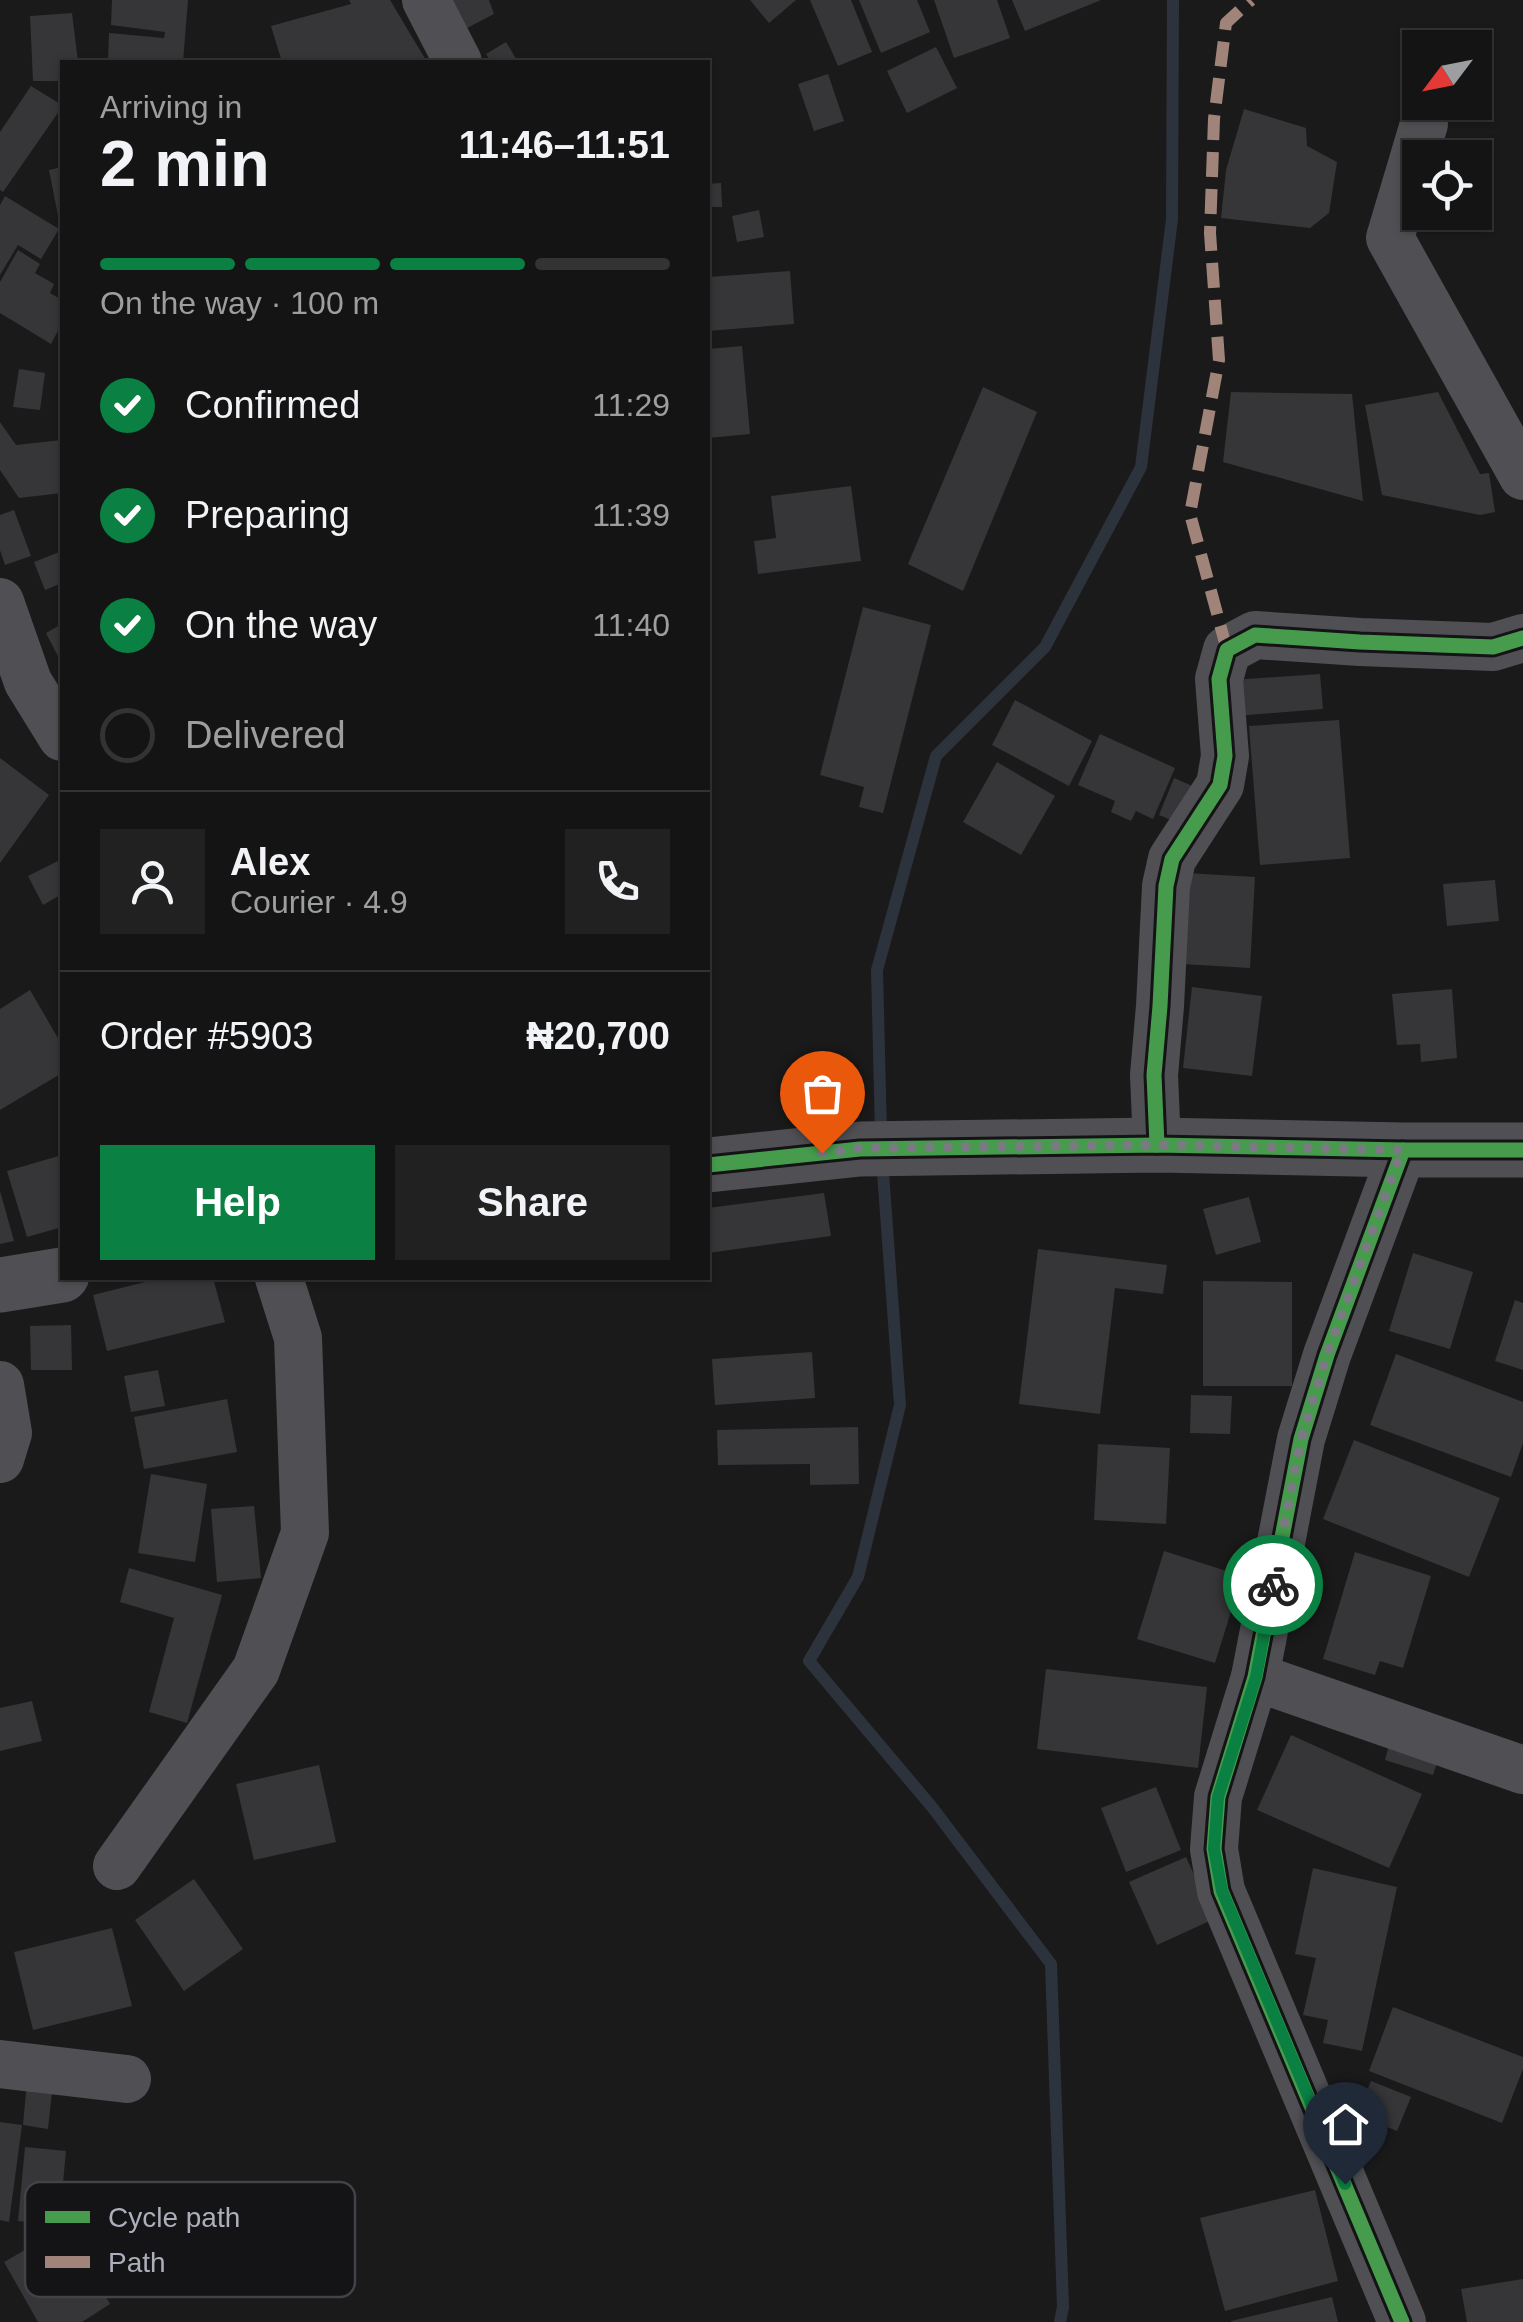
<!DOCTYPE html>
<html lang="en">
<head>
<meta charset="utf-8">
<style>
  :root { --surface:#141414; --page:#212122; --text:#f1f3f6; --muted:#9d9ea0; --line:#333334; --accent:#0b8043 }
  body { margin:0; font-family:Helvetica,sans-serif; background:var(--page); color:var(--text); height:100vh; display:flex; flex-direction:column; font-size:38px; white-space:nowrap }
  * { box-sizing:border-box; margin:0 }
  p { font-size:32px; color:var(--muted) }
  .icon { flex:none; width:55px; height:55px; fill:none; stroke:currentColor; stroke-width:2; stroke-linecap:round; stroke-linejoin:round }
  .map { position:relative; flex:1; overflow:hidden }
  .panel { position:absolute; left:60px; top:60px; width:650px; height:1220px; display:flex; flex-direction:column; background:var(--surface); border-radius:0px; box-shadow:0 2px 8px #0004,0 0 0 2px var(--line) }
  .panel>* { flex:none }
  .needle { width:65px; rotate:238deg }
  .fabs { position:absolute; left:1402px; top:30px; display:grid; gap:20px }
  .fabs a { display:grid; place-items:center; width:90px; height:90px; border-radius:0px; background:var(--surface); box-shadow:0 2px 8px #0004,0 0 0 2px var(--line); font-size:50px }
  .pin { position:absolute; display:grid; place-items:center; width:85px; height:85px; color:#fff; margin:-102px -42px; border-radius:50% 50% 50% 0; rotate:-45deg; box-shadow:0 0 10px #0007 }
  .pin .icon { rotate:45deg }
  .courier { position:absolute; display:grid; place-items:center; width:100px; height:100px; margin:-50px; border:8px solid #0b8043; border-radius:50%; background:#fff; color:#222; box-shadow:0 2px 12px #0007 }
  .overview em { font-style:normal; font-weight:600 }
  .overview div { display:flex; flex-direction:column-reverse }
  .overview { display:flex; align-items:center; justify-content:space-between; height:170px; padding:0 40px }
  h1 { font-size:65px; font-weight:600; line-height:75px }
  .bar { display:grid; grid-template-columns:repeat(4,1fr); gap:15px 10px; align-content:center; height:120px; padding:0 40px }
  .bar i { height:12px; border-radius:8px; background:var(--line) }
  .bar .active { background:var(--accent) }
  .bar p { grid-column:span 4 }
  .line { display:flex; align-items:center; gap:25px; padding:0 40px; border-top:2px solid var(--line) }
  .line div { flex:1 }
  .round { display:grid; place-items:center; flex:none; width:105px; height:105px; border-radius:0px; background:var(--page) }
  ol { padding:0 40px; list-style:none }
  li { display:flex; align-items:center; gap:30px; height:110px }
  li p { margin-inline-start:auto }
  li .icon { padding:10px; border-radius:50%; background:var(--accent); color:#fff; stroke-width:4 }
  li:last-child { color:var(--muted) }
  li i { width:55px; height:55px; border:5px solid var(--line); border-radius:50% }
  .cta { display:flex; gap:20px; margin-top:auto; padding:20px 40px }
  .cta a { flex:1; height:115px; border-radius:0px; background:var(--accent); color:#fff; font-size:40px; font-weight:600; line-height:115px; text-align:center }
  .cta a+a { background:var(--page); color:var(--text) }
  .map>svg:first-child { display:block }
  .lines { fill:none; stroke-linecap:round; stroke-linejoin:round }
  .stream { stroke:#2d333c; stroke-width:12 }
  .building { fill:#363638 }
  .minor { stroke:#505054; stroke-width:48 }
  .tertiary { stroke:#505054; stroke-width:55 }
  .quiet { stroke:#a18479; stroke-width:12; stroke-dasharray:25 12; stroke-linecap:butt }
  .cycleway-casing { stroke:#141416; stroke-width:21 }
  .cycleway { stroke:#469c4c; stroke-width:15 }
  .done { stroke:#797a82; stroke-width:10; stroke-dasharray:0 18 }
  .route { stroke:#0b8043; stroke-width:12 }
  .key { fill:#141416; stroke:#424247; stroke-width:2.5 }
  .key-label { font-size:28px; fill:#acaeba }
</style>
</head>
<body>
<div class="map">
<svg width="1523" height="2322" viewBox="0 0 1523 2322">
  <rect width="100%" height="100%" fill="#1a1a1a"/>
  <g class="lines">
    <!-- stream -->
    <g class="stream">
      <polyline points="881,1134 877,970 936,756 1045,647 1141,467 1172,219 1173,0"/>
      <polyline points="882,1159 900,1405 858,1577 809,1661 932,1807 1051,1964 1063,2307 1060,2322"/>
    </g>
  </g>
  <!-- building -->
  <g class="building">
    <polygon points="112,0 188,0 183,62 108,62 109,33 164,38 165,32 111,25"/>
    <polygon points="349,0 390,0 427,62 282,62 271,26 351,4"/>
    <polygon points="449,0 489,0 494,14 467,28"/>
    <polygon points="750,0 796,0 769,23"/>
    <polygon points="810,0 851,0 872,52 838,66"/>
    <polygon points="859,0 917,0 930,32 881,53"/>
    <polygon points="934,0 997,0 1010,38 954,58"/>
    <polygon points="1012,0 1101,0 1025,31"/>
    <polygon points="72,13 78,62 62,62 62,81 33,81 30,16"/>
    <polygon points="506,42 518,62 491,62 486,54"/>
    <polygon points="936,47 957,88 907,113 887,71"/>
    <polygon points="828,74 844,121 814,131 798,84"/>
    <polygon points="31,86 62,105 62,107 3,192 0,190 0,132"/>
    <polygon points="1244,109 1306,128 1307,146 1337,162 1329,213 1310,228 1221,218 1226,170"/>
    <polygon points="62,167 62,230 61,231 49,170"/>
    <polygon points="721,183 722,207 708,207 708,184"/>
    <polygon points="5,196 59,229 41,259 18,245 0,275 0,205"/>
    <polygon points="759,210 764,237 737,242 732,216"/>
    <polygon points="18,250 40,264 35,273 54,284 50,293 62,300 62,323 51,344 0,313 0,282"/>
    <polygon points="790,271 794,324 708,331 708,277"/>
    <polygon points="742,346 750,434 708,438 708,349"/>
    <polygon points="19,369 45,373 40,410 13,407"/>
    <polygon points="983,387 1037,412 963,591 908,564"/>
    <polygon points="1231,392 1352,394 1363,501 1223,462"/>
    <polygon points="1438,392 1480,474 1489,473 1495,512 1480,515 1382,495 1365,405"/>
    <polygon points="0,422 16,445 62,440 62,493 19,498 0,470"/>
    <polygon points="851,486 861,561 758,574 754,541 776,538 771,496"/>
    <polygon points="14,510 31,556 5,565 0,550 0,515"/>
    <polygon points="62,551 62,583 45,590 34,562"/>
    <polygon points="863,607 931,625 883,813 859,807 864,787 820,775"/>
    <polygon points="62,624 62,664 46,633"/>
    <polygon points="1320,674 1323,709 1235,716 1233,680"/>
    <polygon points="1015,700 1092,741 1069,786 992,745"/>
    <polygon points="1339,720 1350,858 1260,865 1249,726"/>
    <polygon points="1100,734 1175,768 1153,819 1136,811 1131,821 1111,812 1115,801 1078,785"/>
    <polygon points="0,758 49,795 0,863"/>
    <polygon points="997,762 1055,796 1021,855 963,822"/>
    <polygon points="1174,778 1197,788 1181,824 1159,815"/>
    <polygon points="62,859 62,894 43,905 28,876"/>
    <polygon points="1186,873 1255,877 1250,968 1182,964"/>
    <polygon points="1495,880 1499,921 1447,926 1443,884"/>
    <polygon points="1192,987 1262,996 1252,1076 1183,1068"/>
    <polygon points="1452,989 1457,1058 1421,1062 1420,1044 1397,1045 1392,994"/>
    <polygon points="30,990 62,1045 62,1073 0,1110 0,1009"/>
    <polygon points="62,1155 62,1227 27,1237 7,1171"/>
    <polygon points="0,1191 14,1241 0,1244"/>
    <polygon points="824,1193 831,1236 708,1253 708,1208"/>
    <polygon points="1249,1197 1261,1242 1216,1255 1203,1209"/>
    <polygon points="1038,1249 1167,1265 1163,1294 1115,1288 1100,1414 1019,1404"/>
    <polygon points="1413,1253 1473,1272 1450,1349 1389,1331"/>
    <polygon points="161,1278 213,1278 225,1322 107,1351 93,1295"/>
    <polygon points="1203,1281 1292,1282 1292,1386 1203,1386"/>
    <polygon points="1515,1300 1523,1303 1523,1370 1495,1361"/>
    <polygon points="71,1325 72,1370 31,1370 30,1326"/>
    <polygon points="812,1352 815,1398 715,1405 712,1359"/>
    <polygon points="1396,1354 1523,1402 1523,1443 1511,1477 1370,1425"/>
    <polygon points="158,1370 165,1406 131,1412 124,1376"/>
    <polygon points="1191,1395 1232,1396 1230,1434 1190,1433"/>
    <polygon points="227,1399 237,1452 144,1469 134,1417"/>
    <polygon points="858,1427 859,1484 810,1485 810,1464 718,1465 717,1430"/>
    <polygon points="1354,1440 1500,1498 1469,1577 1323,1519"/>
    <polygon points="1098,1444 1170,1448 1166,1524 1094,1520"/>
    <polygon points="151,1474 207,1484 195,1562 138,1553"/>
    <polygon points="254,1506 261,1578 217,1582 211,1509"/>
    <polygon points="1164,1551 1242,1576 1215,1663 1137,1639"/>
    <polygon points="1355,1552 1431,1576 1403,1668 1380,1661 1375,1675 1323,1659"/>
    <polygon points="129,1568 222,1595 187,1723 149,1712 174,1618 120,1602"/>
    <polygon points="1046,1669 1207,1687 1198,1768 1037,1749"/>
    <polygon points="32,1701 42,1741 0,1751 0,1708"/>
    <polygon points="1291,1735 1422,1794 1389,1868 1257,1810"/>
    <polygon points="1391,1738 1440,1753 1433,1775 1385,1760"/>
    <polygon points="319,1765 336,1842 254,1860 236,1784"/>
    <polygon points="1156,1787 1181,1850 1126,1872 1101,1808"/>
    <polygon points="1186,1857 1214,1919 1157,1945 1129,1882"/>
    <polygon points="1313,1868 1397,1887 1362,2051 1323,2043 1328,2020 1303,2015 1316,1958 1295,1954"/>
    <polygon points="194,1879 243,1949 184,1991 135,1920"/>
    <polygon points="112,1928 132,2006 33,2030 14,1952"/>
    <polygon points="1393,2007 1523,2057 1523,2069 1502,2123 1369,2071"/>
    <polygon points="27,2081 53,2083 48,2129 23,2125"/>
    <polygon points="1371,2081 1411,2097 1397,2131 1357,2115"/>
    <polygon points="0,2122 22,2125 9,2222 0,2220"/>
    <polygon points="25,2147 66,2151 59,2225 18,2221"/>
    <polygon points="1315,2190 1338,2281 1225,2311 1200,2218"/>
    <polygon points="70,2224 82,2246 90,2242 109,2275 97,2282 110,2304 82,2322 38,2322 4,2262"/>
    <polygon points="1523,2279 1523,2322 1467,2322 1461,2289"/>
    <polygon points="1332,2297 1338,2322 1231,2322 1231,2321"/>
  </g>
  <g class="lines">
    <!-- minor -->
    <g class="minor">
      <polyline points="426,0 458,62"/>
      <polyline points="1424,124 1390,238 1523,476"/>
      <polyline points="0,602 28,682 62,737"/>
      <polyline points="1157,1145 1154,1075 1160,1006 1166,886 1172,859 1220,785 1225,756 1219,679 1227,650 1255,635 1360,642 1493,647 1523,638"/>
      <polyline points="0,1385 8,1433 0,1459"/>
      <polyline points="1255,1677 1523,1770"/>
      <polyline points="117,1866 256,1670 305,1533 298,1338 279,1278"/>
      <polyline points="0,2064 127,2079"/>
      <polyline points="1402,2322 1221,1891 1214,1849 1218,1797 1255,1677 1301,1439 1327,1355 1403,1150"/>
    </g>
    <!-- tertiary -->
    <g class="tertiary">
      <polyline points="708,1165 860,1149 1157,1145 1403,1150 1523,1150"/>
      <polyline points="0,1285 62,1275"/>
    </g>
    <!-- quiet -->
    <polyline class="quiet" points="1227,650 1190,514 1219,360 1210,233 1214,119 1226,23 1251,0"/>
    <!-- cycleway casing -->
    <g class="cycleway-casing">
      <g id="cycleway">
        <polyline points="1157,1145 1154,1075 1160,1006 1166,886 1172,859 1220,785 1225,756 1219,679 1227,650 1255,635 1360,642 1493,647 1523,638"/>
        <polyline points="708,1165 860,1149 1157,1145 1403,1150 1523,1150"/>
        <polyline points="1402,2322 1221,1891 1214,1849 1218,1797 1255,1677 1301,1439 1327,1355 1403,1150"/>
      </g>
    </g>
    <!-- cycleway -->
    <use href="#cycleway" class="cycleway"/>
  </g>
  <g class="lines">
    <!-- done -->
    <polyline class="done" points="822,1153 860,1148 1157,1145 1402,1150 1327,1355 1301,1439 1273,1585"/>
    <!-- route -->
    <polyline class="route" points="1273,1585 1256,1677 1218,1797 1214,1849 1222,1891 1345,2184"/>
  </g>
  <!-- legend -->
  <rect x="25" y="2182" width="330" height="115" rx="15" class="key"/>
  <rect x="45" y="2211" width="45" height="12" fill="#469c4c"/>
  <rect x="45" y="2256" width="45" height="12" fill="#a18479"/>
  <g class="key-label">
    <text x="108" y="2227">Cycle path</text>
    <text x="108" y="2272">Path</text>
  </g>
</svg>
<div class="fabs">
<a><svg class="needle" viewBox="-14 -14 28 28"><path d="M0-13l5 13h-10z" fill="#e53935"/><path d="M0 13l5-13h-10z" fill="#9d9ea0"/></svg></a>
<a><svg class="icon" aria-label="locate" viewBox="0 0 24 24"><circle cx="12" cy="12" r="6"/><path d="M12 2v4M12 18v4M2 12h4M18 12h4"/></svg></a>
</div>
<div class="pin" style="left:822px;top:1153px;background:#ea580c"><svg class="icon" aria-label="bag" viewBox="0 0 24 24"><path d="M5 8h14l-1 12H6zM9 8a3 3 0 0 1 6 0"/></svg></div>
<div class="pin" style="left:1345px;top:2184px;background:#1f2937"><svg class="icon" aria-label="home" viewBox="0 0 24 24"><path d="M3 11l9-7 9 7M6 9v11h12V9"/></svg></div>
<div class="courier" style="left:1273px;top:1585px"><svg class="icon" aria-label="bike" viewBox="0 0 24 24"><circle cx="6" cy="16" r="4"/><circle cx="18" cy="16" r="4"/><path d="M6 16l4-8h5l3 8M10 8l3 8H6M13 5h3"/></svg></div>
<section class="panel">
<div class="overview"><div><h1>2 min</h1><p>Arriving in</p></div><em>11:46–11:51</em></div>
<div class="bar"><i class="active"></i><i class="active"></i><i class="active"></i><i></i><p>On the way · 100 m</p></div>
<ol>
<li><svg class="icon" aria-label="check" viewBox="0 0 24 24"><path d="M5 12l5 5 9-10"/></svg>Confirmed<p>11:29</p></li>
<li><svg class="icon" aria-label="check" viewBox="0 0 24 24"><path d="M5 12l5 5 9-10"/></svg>Preparing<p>11:39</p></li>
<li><svg class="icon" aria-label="check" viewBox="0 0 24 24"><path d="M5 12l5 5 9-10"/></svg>On the way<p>11:40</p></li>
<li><i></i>Delivered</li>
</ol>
<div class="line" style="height:180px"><a class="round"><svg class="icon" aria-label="person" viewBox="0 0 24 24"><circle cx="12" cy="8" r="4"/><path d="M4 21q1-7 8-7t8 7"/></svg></a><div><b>Alex</b><p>Courier · 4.9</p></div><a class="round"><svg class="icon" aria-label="phone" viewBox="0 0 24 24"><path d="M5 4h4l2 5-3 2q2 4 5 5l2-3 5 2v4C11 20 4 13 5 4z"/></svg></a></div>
<div class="line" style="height:130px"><div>Order #5903</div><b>₦20,700</b></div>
<div class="cta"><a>Help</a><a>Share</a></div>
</section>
</div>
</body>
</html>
